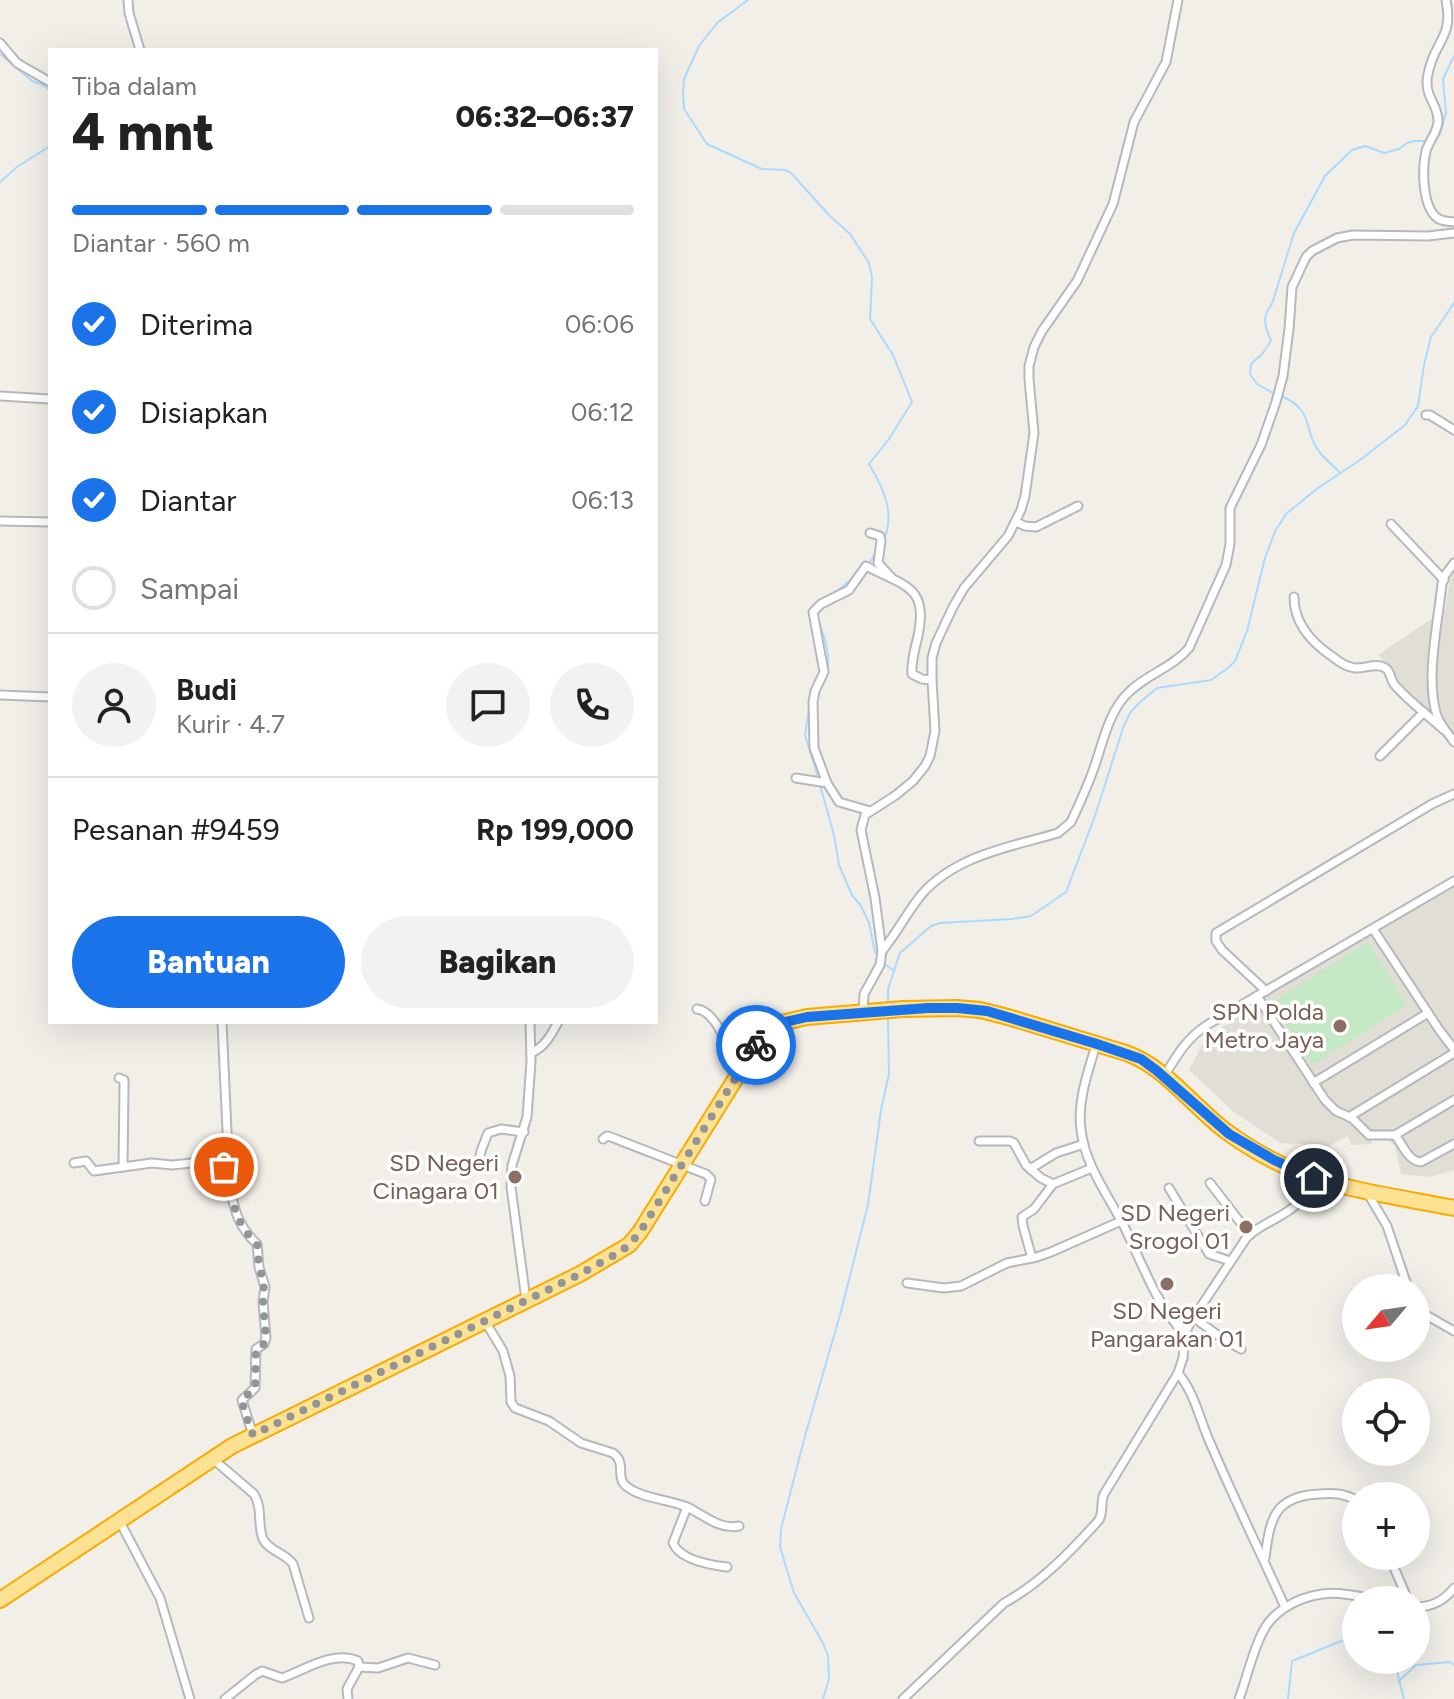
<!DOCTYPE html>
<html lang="id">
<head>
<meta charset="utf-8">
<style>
  :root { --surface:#fff; --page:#f2f2f2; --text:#222; --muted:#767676; --line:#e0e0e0; --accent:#1a73e8 }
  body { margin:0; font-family:Figtree,sans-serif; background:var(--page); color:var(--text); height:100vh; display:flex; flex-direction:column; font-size:30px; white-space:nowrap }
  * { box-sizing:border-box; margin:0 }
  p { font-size:26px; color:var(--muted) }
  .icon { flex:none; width:44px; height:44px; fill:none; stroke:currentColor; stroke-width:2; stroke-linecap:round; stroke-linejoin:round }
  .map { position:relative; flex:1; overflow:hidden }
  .side { position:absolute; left:48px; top:48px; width:610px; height:976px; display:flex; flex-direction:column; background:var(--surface); border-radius:0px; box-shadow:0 8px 32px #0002 }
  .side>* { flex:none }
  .needle { width:52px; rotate:241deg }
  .buttons { position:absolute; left:1342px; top:1274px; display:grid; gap:16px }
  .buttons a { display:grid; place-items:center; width:88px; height:88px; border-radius:50%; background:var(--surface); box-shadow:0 8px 32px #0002; font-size:40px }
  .pin { position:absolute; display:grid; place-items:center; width:68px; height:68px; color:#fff; margin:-34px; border:4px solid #fff; border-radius:50%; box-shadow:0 2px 8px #0007 }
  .courier { position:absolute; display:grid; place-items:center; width:80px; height:80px; margin:-40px; border:6px solid #1a73e8; border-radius:50%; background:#fff; color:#222; box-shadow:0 2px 10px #0007 }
  .summary em { font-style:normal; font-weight:800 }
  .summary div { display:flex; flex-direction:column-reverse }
  .summary { display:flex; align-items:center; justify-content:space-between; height:136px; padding:0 24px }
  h1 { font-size:52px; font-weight:800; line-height:60px }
  .bar { display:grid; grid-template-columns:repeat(4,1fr); gap:12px 8px; align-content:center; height:96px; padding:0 24px }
  .bar i { height:10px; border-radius:6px; background:var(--line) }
  .bar .on { background:var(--accent) }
  .bar p { grid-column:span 4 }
  .line { display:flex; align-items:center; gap:20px; padding:0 24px; border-top:2px solid var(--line) }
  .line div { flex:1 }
  .round { display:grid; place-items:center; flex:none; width:84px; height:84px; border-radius:42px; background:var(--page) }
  ol { padding:0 24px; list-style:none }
  li { display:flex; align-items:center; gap:24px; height:88px }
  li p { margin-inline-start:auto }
  li .icon { padding:8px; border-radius:50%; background:var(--accent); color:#fff; stroke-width:4 }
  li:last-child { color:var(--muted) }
  li i { width:44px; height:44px; border:4px solid var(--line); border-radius:50% }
  .primary-button { display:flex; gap:16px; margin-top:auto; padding:16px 24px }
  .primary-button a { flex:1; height:92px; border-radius:48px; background:var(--accent); color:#fff; font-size:32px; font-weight:800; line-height:92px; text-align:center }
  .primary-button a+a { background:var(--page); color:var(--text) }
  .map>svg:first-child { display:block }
  .education { fill:#e1ded6 }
  .green { fill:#c5e8c5 }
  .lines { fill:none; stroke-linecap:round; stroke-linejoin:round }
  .stream { stroke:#aadaff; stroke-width:2 }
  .street-casing { stroke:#b5b8bc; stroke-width:11 }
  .highway-casing { stroke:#f9ab00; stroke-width:18 }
  .street { stroke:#fff; stroke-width:7 }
  .highway { stroke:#fde293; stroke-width:14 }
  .done { stroke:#929495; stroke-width:8; stroke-dasharray:0 14.4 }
  .route { stroke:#1a73e8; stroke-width:10 }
  .education-dot { fill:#8d6e63; stroke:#fff; stroke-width:3 }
  .labels { text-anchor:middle; stroke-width:7; stroke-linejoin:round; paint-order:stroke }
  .education-label { font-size:24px; fill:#785e54; stroke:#fff; text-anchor:end }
</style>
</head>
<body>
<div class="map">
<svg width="1454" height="1699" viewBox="0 0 1454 1699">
  <rect width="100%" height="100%" fill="#f1efe8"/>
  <!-- education -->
  <g class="education">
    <polygon points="1454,573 1454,733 1443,721 1418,705 1378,655 1445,610 1450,579"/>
    <polygon points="1454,887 1454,1170 1429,1177 1401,1174 1395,1146 1388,1140 1372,1140 1371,1144 1351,1145 1348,1136 1327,1147 1313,1151 1302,1144 1280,1143 1234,1112 1189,1070 1203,1043 1247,1008"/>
  </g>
  <!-- green -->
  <polygon class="green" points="1368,942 1407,1005 1312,1065 1272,1002"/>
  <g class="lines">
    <!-- stream -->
    <g class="stream">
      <path d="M 748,0 L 717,23 L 699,46 L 684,79 L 683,94 L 684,109 L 707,144 L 762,169 L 785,170 L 791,173 L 829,215 L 850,234 L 869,263 L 872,277 L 870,319 L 893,355 L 912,402 L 889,439 L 869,464 C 884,489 896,514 883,542"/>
      <polyline points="0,54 32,81 41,84 50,90"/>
      <polyline points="1435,141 1440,134 1446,113 1443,79 1454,56"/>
      <polyline points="0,182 17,167 50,146"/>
      <path d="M 1275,394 L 1257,384 L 1250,374 L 1251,364 L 1262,354 L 1271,341 C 1265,326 1261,317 1272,304 L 1294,233 L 1325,176 L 1352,150 L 1365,146 L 1384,153 L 1399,149 L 1407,143 L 1414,141 L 1429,141"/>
      <path d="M 1281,396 C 1316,410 1302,432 1321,454 C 1327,461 1334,466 1340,473"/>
      <polyline points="868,565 875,554"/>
      <polyline points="831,596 854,577"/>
      <path d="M 818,621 C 825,637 831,655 827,672"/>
      <polyline points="811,698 805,735 815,767 834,835 839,865 852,895 861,906 869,923 875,952 878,956"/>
      <polyline points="882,962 893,970"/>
      <polyline points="888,1005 888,989 900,953 931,926 940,923 1012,919 1031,916 1066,892 1095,816 1123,728 1130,713 1139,703 1157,688 1211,680 1228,668 1235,661 1247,631 1265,558 1275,531 1287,513 1318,488 1360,460 1405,425 1418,406 1424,365 1431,337 1454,303"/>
      <polyline points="1394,1660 1404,1699"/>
      <polyline points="1399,1681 1416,1665 1450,1662 1454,1665"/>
      <polyline points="823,1699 829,1679 828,1656 823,1643 794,1593 780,1547 781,1529 805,1436 840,1315 868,1205 881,1110 889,1074 888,1015"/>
      <polyline points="1288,1699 1292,1661 1356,1635"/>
    </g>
    <!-- street casing -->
    <g class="street-casing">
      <g id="street">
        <polyline points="128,0 129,13 140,50"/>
        <path d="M 1446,0 C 1454,38 1434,41 1428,74 C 1423,97 1439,104 1438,122 C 1437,133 1429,141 1426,151 C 1422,168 1422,204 1436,217 C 1441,222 1448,221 1454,222"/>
        <polyline points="0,43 17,63 50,82"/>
        <polyline points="0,396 50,399"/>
        <polyline points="1426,415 1430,415 1454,430"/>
        <polyline points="0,521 50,522"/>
        <polyline points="1016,522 1025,526 1036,527 1078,506"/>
        <polyline points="1391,524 1444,580"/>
        <polyline points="870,533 880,536 881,541 878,563 891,577"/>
        <path d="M 1454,563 L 1445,575 L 1442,584 C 1438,623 1425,679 1437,716 C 1441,726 1448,733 1454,742"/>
        <path d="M 1294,597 C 1294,623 1312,643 1333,657 C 1339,662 1346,667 1355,668 C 1364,669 1377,662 1385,668 C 1391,671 1390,679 1394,684 C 1405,698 1430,717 1444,730"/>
        <polyline points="0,695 50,697"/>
        <polyline points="1380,756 1424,712"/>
        <polyline points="796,778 827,783 839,802 870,811"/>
        <path d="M 827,783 L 814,748 L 813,702 L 815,691 L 824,672 L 813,612 L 821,604 L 849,590 L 866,566 C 903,586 929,585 918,636 C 915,649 911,661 912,674 L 922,679 L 932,680"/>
        <polyline points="1373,929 1440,1031 1454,1049"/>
        <path d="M 882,951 C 897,933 907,912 922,894 C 957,855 1010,847 1058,833 L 1071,822 C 1078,807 1085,792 1091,776 C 1102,749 1107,712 1129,692 C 1147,674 1172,668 1189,648 L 1226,565 L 1230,544 L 1230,508 L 1261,445 L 1276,402 L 1283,376 L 1289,329 L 1292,287 L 1306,257 L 1312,251 L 1337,238 L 1353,235 L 1428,236 L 1454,233"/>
        <polyline points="1266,991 1222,950 1216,941 1216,933 1432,804 1454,794"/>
        <path d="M 1257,996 L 1325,1100 L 1336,1111 L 1352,1118 L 1369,1135 L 1395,1135 C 1403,1145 1408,1161 1421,1162 L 1454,1144"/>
        <path d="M 697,1009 C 717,1011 732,1055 737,1073"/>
        <polyline points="863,1012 864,994 880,965 882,951 875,898 861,830 865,815 896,795 913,781 925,766 930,756 935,731 932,680 932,658 936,643 953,607 964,588 1008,536 1021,510 1025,496 1034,433 1029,379 1029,366 1034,347 1042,331 1077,281 1113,204 1134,122 1166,62 1178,0"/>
        <polyline points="222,1022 229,1175"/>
        <path d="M 1096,1045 C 1088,1072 1077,1101 1081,1130 C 1085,1165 1108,1195 1124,1226 C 1141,1261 1157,1307 1185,1334"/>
        <path d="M 531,1053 C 545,1047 551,1035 558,1022"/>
        <path d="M 1165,1075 C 1177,1055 1187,1038 1207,1025 L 1454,881"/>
        <polyline points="119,1078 124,1080 124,1085 123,1167"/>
        <polyline points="1313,1083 1428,1013"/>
        <polyline points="1349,1117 1454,1053"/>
        <polyline points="1395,1135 1454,1100"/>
        <polyline points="603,1139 607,1136 611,1137 706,1174 711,1179 705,1201"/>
        <polyline points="979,1141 1010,1141 1014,1143 1026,1165 1041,1178 1053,1184"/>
        <path d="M 74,1163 L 86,1161 L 94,1171 L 152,1163 L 172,1165 L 212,1161 L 222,1162 C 235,1194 229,1218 257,1244 L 259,1267 L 265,1287 L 263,1302 L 266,1338 L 264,1344 L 256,1349 L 255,1388 L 242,1400 L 253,1435"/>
        <polyline points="479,1163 481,1151 488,1133 501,1129 524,1132"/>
        <polyline points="1030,1169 1056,1153 1084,1144"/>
        <polyline points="1210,1183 1250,1235"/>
        <polyline points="1169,1188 1209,1254 1230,1261"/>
        <polyline points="1367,1192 1387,1226 1408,1288"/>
        <polyline points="1032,1258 1023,1226 1022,1217 1034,1209 1053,1184 1092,1168"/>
        <polyline points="907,1283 944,1288 961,1286 1007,1263 1037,1257 1051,1252 1121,1221"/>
        <polyline points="526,1300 511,1187 512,1165 527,1117 531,1061 530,1022"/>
        <polyline points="1416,1302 1426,1315 1454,1331"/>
        <polyline points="1193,1317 1223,1339 1241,1349"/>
        <path d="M 485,1321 L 503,1351 L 510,1376 L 511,1402 L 515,1408 L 549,1421 L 581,1443 L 613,1453 C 627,1463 615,1477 626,1486 C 642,1499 668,1499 687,1507 C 704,1515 719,1530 739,1526"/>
        <path d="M 1178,1373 C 1196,1395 1200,1422 1212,1447 C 1235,1501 1261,1554 1285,1607"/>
        <path d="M 213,1459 L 254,1494 C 263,1509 257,1524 263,1539 C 269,1551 285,1553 293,1564 L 309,1618"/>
        <path d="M 687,1507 L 673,1543 C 680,1560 710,1565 727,1567"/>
        <polyline points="120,1522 160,1598 190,1699"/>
        <polyline points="1389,1556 1408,1600"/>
        <path d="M 1265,1558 C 1270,1519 1274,1496 1319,1494 C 1334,1493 1343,1493 1356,1500"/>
        <path d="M 1416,1607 C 1432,1607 1444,1601 1454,1588"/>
        <polyline points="359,1667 378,1668 408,1658 435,1665"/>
        <path d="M 225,1699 L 255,1675 L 262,1671 L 282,1678 C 305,1670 333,1650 358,1661 L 359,1667 L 347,1689 L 348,1699"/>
        <path d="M 903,1699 L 1004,1603 C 1041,1583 1071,1551 1099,1520 C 1104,1511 1100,1503 1104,1494 L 1178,1373 L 1183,1358 L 1185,1334 L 1190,1323 L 1247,1237 C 1262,1223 1282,1218 1296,1205 C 1304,1198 1309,1188 1314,1178"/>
        <path d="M 1239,1699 C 1247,1678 1254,1645 1265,1628 C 1271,1617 1282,1609 1293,1603 C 1325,1587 1347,1594 1379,1600"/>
      </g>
    </g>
    <!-- highway casing -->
    <g class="highway-casing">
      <path id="highway" d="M 0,1600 L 232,1446 L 580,1274 L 629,1245 L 640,1232 L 759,1041 L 768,1031 L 781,1023 L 807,1017 L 903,1009 L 957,1008 L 980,1010 L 1008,1017 L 1126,1053 C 1166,1067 1193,1107 1227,1132 C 1253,1151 1285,1168 1315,1178 C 1357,1192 1410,1199 1454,1208"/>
    </g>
    <!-- street -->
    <use href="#street" class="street"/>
    <!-- highway -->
    <use href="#highway" class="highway"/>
  </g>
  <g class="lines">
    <!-- done -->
    <path class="done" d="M 224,1167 C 235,1198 230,1218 257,1244 L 259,1267 L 264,1282 L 263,1302 L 266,1338 L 264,1344 L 256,1349 L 255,1388 L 242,1400 L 244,1410 L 253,1435 L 580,1274 L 620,1252 L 629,1245 L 640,1232 L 756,1045"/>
    <!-- route -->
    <polyline class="route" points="756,1045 768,1031 781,1023 807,1017 928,1008 957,1008 987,1011 1097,1044 1141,1059 1156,1070 1229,1134 1274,1160 1314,1178"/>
  </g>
  <!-- markers -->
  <g class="education-dot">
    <circle cx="1340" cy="1026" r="8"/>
    <circle cx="515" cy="1177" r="8"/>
    <circle cx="1246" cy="1227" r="8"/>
    <circle cx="1167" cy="1284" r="8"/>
  </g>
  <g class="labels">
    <!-- education labels -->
    <g class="education-label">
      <text x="1324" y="1020">SPN Polda<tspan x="1324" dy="28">Metro Jaya</tspan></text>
      <text x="499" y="1171">SD Negeri<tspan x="499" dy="28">Cinagara 01</tspan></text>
      <text x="1230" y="1221">SD Negeri<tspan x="1230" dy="28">Srogol 01</tspan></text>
      <text x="1167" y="1319" text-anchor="middle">SD Negeri<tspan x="1167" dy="28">Pangarakan 01</tspan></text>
    </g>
  </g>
</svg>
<div class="buttons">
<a><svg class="needle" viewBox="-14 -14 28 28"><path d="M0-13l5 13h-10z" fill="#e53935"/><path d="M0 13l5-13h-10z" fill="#767676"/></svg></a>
<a><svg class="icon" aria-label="locate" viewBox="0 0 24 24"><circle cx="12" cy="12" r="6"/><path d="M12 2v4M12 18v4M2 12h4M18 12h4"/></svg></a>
<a>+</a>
<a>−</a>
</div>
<div class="pin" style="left:224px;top:1167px;background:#ea580c"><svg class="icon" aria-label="bag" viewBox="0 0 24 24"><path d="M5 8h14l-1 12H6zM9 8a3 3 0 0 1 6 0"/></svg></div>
<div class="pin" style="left:1314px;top:1178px;background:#1f2937"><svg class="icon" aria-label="home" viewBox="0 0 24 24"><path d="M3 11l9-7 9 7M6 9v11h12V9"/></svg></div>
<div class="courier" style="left:756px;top:1045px"><svg class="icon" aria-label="bike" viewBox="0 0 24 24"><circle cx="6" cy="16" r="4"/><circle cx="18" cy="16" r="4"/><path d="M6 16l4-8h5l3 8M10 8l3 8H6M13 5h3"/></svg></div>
<section class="side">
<div class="summary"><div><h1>4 mnt</h1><p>Tiba dalam</p></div><em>06:32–06:37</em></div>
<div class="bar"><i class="on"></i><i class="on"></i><i class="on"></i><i></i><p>Diantar · 560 m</p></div>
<ol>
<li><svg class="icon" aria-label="check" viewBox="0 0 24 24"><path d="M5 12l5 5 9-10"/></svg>Diterima<p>06:06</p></li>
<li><svg class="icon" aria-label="check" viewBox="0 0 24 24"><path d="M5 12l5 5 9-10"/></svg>Disiapkan<p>06:12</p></li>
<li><svg class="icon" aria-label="check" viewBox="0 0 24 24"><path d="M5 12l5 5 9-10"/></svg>Diantar<p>06:13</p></li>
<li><i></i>Sampai</li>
</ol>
<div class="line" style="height:144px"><a class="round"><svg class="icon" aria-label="person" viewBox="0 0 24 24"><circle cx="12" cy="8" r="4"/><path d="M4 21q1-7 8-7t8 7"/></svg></a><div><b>Budi</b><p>Kurir · 4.7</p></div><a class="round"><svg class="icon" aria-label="chat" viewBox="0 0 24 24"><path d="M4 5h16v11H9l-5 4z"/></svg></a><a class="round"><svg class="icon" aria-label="phone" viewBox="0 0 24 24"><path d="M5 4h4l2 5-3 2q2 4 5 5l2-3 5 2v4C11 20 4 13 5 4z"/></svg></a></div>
<div class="line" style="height:104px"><div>Pesanan #9459</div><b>Rp 199,000</b></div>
<div class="primary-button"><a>Bantuan</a><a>Bagikan</a></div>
</section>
</div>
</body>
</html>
